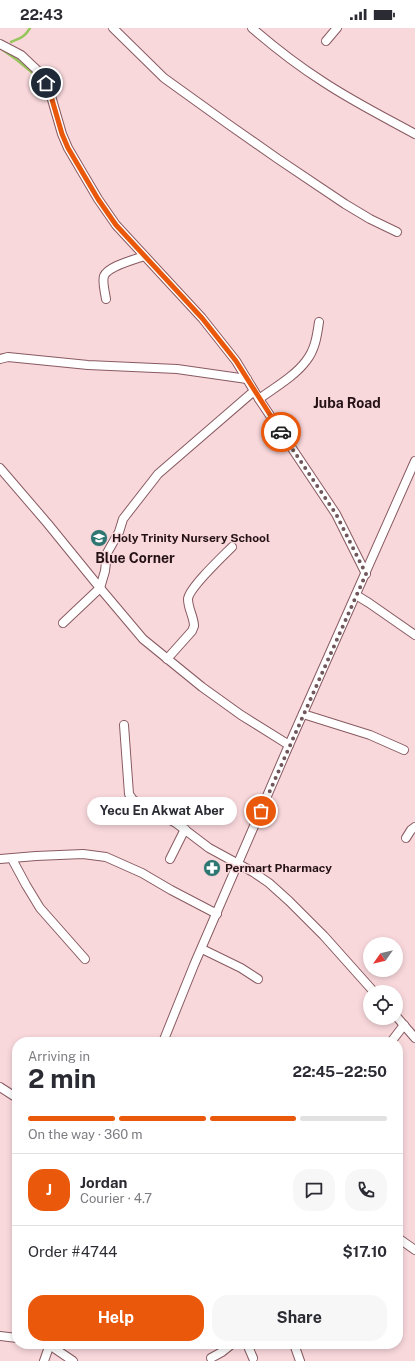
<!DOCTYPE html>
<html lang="en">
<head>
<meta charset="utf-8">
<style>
  :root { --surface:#fff; --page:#f7f7f7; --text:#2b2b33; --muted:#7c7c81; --line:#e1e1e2; --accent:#ea580c }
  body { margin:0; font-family:"Public Sans",sans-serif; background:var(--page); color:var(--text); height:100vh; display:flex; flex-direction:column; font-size:15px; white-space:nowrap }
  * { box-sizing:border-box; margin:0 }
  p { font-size:13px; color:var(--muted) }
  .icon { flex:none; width:22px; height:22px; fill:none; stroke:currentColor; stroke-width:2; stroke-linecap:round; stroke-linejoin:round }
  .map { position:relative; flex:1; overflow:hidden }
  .details { position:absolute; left:12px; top:1009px; width:391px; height:312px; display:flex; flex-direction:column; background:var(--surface); border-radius:16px; box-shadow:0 2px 6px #0003 }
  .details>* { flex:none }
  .needle { width:26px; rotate:236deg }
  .controls { position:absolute; left:363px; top:909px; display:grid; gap:8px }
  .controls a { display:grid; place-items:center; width:40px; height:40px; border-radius:50%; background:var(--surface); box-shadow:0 2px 6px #0003; font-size:20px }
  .pin { position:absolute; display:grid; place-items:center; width:34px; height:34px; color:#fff; margin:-17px; border:2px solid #fff; border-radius:50%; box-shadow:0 1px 4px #0007 }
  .courier { position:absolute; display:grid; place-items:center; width:40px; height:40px; margin:-20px; border:3px solid #ea580c; border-radius:50%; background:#fff; color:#222; box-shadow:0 1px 5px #0007 }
  .bubble { position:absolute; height:28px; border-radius:14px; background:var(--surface); box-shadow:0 2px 6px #0003; font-size:13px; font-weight:700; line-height:28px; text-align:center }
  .headline em { font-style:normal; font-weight:700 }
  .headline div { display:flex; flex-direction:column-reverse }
  .headline { display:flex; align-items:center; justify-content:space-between; height:68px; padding:0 16px }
  h1 { font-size:26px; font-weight:700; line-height:30px }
  .bar { display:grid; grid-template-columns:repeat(4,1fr); gap:6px 4px; align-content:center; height:48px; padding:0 16px }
  .bar i { height:5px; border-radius:3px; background:var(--line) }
  .bar .active { background:var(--accent) }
  .bar p { grid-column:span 4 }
  .line { display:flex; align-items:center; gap:10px; padding:0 16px; border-top:1px solid var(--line) }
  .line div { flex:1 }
  .round { display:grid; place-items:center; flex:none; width:42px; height:42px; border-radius:16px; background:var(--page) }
  .action { display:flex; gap:8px; margin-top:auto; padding:8px 16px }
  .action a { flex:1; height:46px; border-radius:16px; background:var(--accent); color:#fff; font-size:16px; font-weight:700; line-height:46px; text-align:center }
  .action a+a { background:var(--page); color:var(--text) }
  .status { display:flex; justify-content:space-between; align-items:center; height:28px; padding:0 20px; background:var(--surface); direction:ltr }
  .status svg { height:11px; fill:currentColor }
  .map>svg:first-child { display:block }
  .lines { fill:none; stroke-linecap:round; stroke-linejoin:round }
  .stream { stroke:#95c55b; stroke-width:2.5 }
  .minor-casing { stroke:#885a61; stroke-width:10 }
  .minor { stroke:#fff; stroke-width:8 }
  .done { stroke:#6f575b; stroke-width:4; stroke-dasharray:0 7.2 }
  .route { stroke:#ea580c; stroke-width:5 }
  .labels { text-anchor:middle; stroke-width:3; stroke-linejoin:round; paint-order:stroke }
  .poi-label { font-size:12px; font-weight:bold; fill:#241215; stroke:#f9d8dc; text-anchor:start }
  .quarter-label { font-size:14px; font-weight:bold; fill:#241215; stroke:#f9d8dc }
</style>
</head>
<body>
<div class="status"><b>22:43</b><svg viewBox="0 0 49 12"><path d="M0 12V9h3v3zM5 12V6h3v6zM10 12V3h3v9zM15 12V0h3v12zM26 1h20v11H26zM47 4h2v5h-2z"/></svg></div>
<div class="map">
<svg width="415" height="1333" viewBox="0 0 415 1333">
  <rect width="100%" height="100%" fill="#f9d8dc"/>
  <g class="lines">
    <!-- stream -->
    <g class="stream">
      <path d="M 11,14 C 20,10 24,10 30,0"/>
      <polyline points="0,20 17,32 35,47"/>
    </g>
    <!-- minor casing -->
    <g class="minor-casing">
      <g id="minor">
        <polyline points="113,0 164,50 228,96 278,131 345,176 370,191 397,204"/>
        <path d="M 252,0 C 274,19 297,37 322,53 C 352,73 384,89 415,106"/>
        <polyline points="326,13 337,0"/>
        <polyline points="0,16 21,27 39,44 46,55 51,68 62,106 68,120 98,171 116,197 202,290 236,333 259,371 336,486 366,546"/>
        <path d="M 106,271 C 105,264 102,254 104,248 C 108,238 134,232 144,228"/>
        <polyline points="0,331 8,329 88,337 177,341 247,351"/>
        <path d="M 259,371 C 274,360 295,348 306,333 C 315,322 317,308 319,294"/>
        <polyline points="0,440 48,496 100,560 143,611 202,659 241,687 289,717"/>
        <polyline points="356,567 369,575 415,607"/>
        <polyline points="63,595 100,560 105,543 107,525 119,504 123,491 158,446 254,363"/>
        <path d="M 167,631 L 192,603 L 194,598 C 194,589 188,581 188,571 C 189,560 222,529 232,519"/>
        <polyline points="303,686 370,707 404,722"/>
        <polyline points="124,697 129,766 133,772 176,795 209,820 253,844 269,855 289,873 324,908 374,964"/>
        <polyline points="406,810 411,802 415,799"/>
        <polyline points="0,831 36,828 83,826 106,829 142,845 171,862 217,886"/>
        <polyline points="12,831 26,857 40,880 85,931"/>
        <polyline points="170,831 185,801"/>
        <polyline points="202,921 241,940 258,951"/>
        <polyline points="396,988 415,1010"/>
        <polyline points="163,1014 194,937 289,717 415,433"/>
        <polyline points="391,1014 404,997"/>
        <polyline points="0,1059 17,1070"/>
        <polyline points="398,1210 415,1222"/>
        <polyline points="0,1308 17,1310"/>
        <polyline points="48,1316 73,1333"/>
        <polyline points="247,1316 253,1330"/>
        <polyline points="294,1316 300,1333"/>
        <polyline points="211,1330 222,1324 232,1316"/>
        <polyline points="44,1333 50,1316"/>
      </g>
    </g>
    <!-- minor -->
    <use href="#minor" class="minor"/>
  </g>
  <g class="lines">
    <!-- done -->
    <polyline class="done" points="261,783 366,546 336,486 281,404"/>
    <!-- route -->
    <polyline class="route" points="46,55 51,68 62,106 68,120 98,171 116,197 202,290 236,333 281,404"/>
  </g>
  <!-- icons -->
  <defs>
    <g id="school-disc" transform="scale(0.9)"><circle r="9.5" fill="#2d7672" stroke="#f9d8dc"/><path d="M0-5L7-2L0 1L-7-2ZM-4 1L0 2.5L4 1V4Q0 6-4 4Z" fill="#fff"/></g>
    <g id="pharmacy-disc" transform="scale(0.9)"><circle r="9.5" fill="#2d7672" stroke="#f9d8dc"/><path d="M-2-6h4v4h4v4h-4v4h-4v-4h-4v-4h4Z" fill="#fff"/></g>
  </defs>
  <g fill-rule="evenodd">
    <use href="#school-disc" x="99" y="510"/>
    <use href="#pharmacy-disc" x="212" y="840"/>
  </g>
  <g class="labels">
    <!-- poi labels -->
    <g class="poi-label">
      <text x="112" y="514">Holy Trinity Nursery School</text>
      <text x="225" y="844">Permart Pharmacy</text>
    </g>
    <!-- quarter labels -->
    <g class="quarter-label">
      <text x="347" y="380">Juba Road</text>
      <text x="135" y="535">Blue Corner</text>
    </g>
  </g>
</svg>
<div class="controls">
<a><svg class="needle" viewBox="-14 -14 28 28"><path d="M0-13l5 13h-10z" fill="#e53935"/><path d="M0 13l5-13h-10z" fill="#7c7c81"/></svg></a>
<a><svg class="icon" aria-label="locate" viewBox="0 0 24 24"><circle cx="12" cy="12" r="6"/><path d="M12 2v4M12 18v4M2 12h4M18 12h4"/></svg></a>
</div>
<div class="pin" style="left:261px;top:783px;background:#ea580c"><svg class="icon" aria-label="bag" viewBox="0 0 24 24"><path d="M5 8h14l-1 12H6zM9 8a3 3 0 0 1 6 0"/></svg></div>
<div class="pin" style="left:46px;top:55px;background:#1f2937"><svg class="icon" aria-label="home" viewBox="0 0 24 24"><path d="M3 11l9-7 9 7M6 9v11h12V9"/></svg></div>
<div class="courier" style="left:281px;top:404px"><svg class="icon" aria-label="car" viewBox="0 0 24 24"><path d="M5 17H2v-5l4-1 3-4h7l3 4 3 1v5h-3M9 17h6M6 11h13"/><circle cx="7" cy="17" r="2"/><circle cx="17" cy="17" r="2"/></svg></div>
<div class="bubble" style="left:87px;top:769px;width:150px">Yecu En Akwat Aber</div>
<section class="details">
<div class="headline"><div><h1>2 min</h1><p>Arriving in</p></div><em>22:45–22:50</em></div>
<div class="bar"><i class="active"></i><i class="active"></i><i class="active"></i><i></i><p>On the way · 360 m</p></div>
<div class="line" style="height:72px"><b class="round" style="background:var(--accent);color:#fff">J</b><div><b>Jordan</b><p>Courier · 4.7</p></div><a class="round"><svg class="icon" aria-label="chat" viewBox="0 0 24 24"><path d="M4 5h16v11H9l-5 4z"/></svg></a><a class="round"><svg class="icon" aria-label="phone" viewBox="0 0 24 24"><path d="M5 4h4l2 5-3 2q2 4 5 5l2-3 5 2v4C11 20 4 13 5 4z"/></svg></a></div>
<div class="line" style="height:52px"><div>Order #4744</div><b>$17.10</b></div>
<div class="action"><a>Help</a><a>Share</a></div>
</section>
</div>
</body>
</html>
